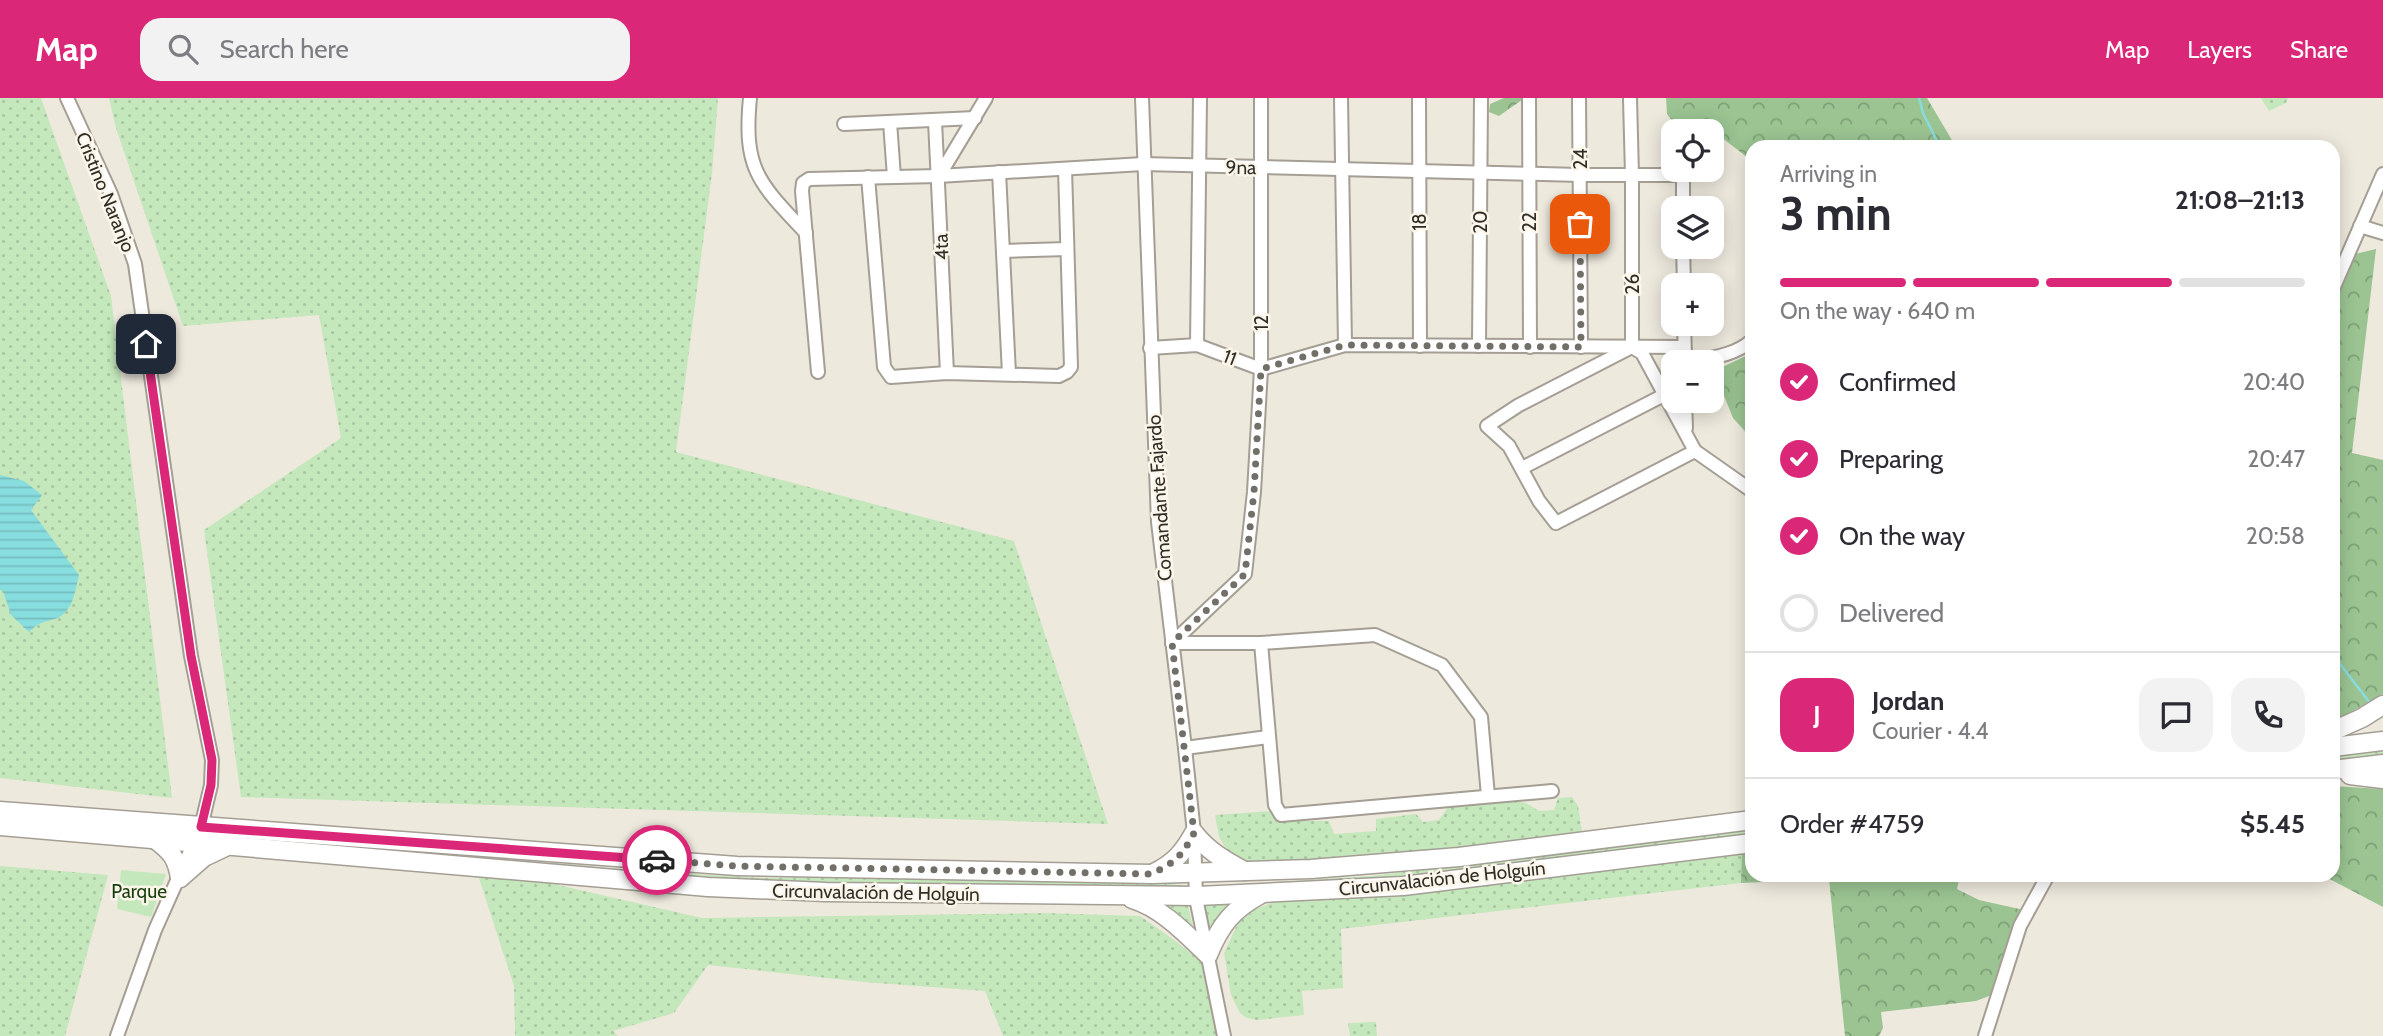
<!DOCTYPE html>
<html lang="en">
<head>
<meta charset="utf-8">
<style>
  :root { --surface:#fff; --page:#f2f2f3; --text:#2b2b33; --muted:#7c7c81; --line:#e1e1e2; --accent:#db2777 }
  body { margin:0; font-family:Cabin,sans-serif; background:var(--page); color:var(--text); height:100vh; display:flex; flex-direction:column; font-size:26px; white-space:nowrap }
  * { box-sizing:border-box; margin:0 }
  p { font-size:23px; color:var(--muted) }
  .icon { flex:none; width:38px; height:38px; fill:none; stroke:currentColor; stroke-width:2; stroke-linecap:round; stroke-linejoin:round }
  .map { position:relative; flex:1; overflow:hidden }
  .side { position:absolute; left:1745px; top:42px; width:595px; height:742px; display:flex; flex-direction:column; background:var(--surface); border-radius:21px; box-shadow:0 4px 18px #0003 }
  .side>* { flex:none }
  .fabs { position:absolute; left:1661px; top:21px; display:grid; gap:14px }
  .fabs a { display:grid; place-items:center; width:63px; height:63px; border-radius:14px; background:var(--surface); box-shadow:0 4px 18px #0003; font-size:35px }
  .pin { position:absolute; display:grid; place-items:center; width:60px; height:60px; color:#fff; margin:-30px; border-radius:14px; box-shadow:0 4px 10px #0006 }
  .courier { position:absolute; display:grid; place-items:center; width:70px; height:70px; margin:-35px; border:5px solid #db2777; border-radius:50%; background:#fff; color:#222; box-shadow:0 2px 9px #0007 }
  .overview em { font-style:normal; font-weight:700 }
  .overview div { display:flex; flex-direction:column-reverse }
  .overview { display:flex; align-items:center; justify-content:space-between; height:119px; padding:0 35px }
  h1 { font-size:46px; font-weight:700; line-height:52px }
  .bar { display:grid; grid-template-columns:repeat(4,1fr); gap:10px 7px; align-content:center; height:84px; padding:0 35px }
  .bar i { height:9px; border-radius:5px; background:var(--line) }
  .bar .current { background:var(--accent) }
  .bar p { grid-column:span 4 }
  .line { display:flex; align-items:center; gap:18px; padding:0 35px; border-top:2px solid var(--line) }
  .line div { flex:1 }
  .round { display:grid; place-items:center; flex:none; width:74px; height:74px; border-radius:21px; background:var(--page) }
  ol { padding:0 35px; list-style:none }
  li { display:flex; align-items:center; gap:21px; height:77px }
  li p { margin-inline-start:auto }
  li .icon { padding:7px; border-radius:50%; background:var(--accent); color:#fff; stroke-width:4 }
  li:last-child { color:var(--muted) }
  li i { width:38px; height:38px; border:4px solid var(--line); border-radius:50% }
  header { display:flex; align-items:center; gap:42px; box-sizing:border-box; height:98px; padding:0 35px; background:var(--accent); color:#fff }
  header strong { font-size:33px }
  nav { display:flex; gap:38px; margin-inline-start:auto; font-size:24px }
  .search { width:490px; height:63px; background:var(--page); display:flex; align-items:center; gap:18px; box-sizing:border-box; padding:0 24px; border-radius:21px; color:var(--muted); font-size:26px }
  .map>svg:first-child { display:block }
  .grass { fill:url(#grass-dots) }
  .forest { fill:url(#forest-crowns) }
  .green { fill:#c4e8bc }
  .water { fill:url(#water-rules) }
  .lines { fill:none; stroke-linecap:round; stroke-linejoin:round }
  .stream { stroke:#88dddf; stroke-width:2.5 }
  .minor-casing { stroke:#a49e94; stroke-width:16 }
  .highway-casing { stroke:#a49e94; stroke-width:21 }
  .minor { stroke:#fff; stroke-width:12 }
  .highway { stroke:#fff; stroke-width:18 }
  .done { stroke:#726f68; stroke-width:7; stroke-dasharray:0 12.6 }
  .route { stroke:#db2777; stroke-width:9 }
  .labels { text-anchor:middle; stroke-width:5; stroke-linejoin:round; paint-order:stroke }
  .street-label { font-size:19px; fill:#302e29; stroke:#fcf6ea }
  .park-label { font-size:19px; fill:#173f0d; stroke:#fcf6ea }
</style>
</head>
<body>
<header>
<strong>Map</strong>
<div class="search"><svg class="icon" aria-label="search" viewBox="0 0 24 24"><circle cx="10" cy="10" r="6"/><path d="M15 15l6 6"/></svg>Search here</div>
<nav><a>Map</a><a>Layers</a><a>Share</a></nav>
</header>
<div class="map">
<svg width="2383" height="938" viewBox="0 0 2383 938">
  <defs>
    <pattern id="grass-dots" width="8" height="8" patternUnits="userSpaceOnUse" patternTransform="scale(1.75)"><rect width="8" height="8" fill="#c4e8bc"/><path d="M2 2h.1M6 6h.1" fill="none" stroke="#a9c7a2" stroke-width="1.8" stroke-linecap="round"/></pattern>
    <pattern id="forest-crowns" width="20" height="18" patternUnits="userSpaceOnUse" patternTransform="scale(1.75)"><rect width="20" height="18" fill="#9bc492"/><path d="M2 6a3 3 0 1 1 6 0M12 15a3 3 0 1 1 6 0" fill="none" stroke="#7fa077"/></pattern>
    <pattern id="water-rules" width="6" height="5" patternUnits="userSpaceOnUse" patternTransform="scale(1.75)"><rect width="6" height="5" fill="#88dddf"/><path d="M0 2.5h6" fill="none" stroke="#76bebf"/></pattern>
  </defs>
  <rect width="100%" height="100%" fill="#eee9dd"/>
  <!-- grass -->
  <g class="grass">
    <polygon points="0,0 41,0 111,198 172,700 0,680"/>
    <polygon points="109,0 718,0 712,75 676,354 1014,443 1108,726 241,699 204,432 341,340 319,217 183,228 116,30"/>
    <polygon points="2261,0 2288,0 2286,5 2269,13"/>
    <polygon points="2383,653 2383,659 2333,664 2333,658"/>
    <polygon points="1572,699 1578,708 1583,739 1323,766 1247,766 1229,755 1219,739 1215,717 1273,713 1278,723 1329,723 1334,736 1376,733 1376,721 1416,716 1423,724 1439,722 1449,708 1511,702 1526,705 1539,713 1554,712 1558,700"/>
    <polygon points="1752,732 1752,738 1391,781 1207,791 1207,788 1371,778"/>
    <polygon points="235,737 655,774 764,780 841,779 1166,785 1186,788 1182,792 972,790 863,786 763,787 231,740"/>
    <polygon points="1742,752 1741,785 1341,831 1343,890 1302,893 1304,917 1257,922 1247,920 1240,915 1231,897 1224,855 1238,825 1254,812 1273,804 1328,802"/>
    <polygon points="0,768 108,777 65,938 0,938"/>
    <polygon points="475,768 702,820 1044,815 1140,818 1177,844 1202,865 1218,938 1003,938 985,893 864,884 708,867 674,915 613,933 618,938 515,938 514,888"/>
    <polygon points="1186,800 1195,837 1155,802"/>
    <polygon points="1234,802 1232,807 1207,837 1201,804"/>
    <polygon points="1376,924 1377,938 1350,938 1348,925"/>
  </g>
  <!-- forest -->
  <g class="forest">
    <polygon points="1504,0 1532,0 1522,2 1499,18 1489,14 1490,6"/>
    <polygon points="1666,0 1927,0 1956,49 1752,49 1752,63 1699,22 1675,27 1667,16"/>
    <polygon points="2376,151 2352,355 2383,362 2383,596 2333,624 2333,181 2355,156"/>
    <polygon points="1752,255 1752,341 1733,320 1714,273"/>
    <polygon points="2333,688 2383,691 2383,809 2322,777 2333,777"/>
    <polygon points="1752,751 1752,777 1960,777 1957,791 1979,802 2024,812 1997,895 1976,903 1881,914 1883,930 1879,938 1845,938 1829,781 1741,785 1742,752"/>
  </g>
  <!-- green -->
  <polygon class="green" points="121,772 166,776 151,819 117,811"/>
  <!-- water -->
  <path class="water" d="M 0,377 L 24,383 L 42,397 L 31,412 L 79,477 C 75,493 73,515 55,521 C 43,524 38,525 29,534 L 11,517 L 3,493 L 0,492 Z"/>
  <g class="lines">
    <!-- stream -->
    <g class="stream">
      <polyline points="1919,0 1923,15 1940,49"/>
      <polyline points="2333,557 2370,605"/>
    </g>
    <!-- minor casing -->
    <g class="minor-casing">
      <g id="minor">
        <polyline points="67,0 111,96 135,166 191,558 212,662 211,687 201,729 155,832 117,938"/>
        <path d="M 750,0 C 743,72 759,85 806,135"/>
        <polyline points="1142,0 1158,424 1185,650 1194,735 1196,800 1224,938"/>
        <polyline points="1341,0 1345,247"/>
        <polyline points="1419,0 1420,248"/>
        <polyline points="1529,0 1530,249"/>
        <polyline points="1579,0 1581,249"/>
        <polyline points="1630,0 1632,77 1632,249"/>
        <polyline points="935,23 947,275"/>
        <polyline points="890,24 894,79"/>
        <polyline points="844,26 975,20"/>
        <polyline points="999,74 1009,276"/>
        <polyline points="939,78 986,0"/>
        <polyline points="868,79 884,269 891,279 947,275 1059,278 1067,274 1071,269 1065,71"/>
        <polyline points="2360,128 2383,135"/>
        <polyline points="1683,149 1684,187"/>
        <polyline points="1004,153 1067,151"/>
        <polyline points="2333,191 2383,76"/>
        <polyline points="1684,226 1685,257"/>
        <polyline points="1197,247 1200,0"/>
        <polyline points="1479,248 1481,0"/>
        <polyline points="1632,249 1642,255 1695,353 1752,393"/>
        <polyline points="1150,250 1197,247 1261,271 1345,247 1684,249"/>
        <polyline points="1628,251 1519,307 1487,328 1509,348 1539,403 1556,425 1695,353"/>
        <path d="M 1687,264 C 1709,260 1735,258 1752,242"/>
        <polyline points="818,274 802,93 803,85 809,81 938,78 1143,66 1580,77 1679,77 1683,81 1683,110"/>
        <polyline points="1685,303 1686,330"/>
        <polyline points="1522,370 1666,296"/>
        <polyline points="1172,545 1245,476 1254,394 1261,271 1261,0"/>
        <polyline points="1172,545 1261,545 1375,537 1442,567 1481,619 1488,698"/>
        <polyline points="1261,545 1275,707 1281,717 1552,693"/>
        <polyline points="1185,650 1268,639"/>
        <polyline points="1985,938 2020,828 2048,777"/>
      </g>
    </g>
    <!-- highway casing -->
    <g class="highway-casing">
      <g id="highway">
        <polyline points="2333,633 2362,620 2383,607"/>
        <polyline points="2333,649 2383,643"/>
        <polyline points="2333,672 2383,666"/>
        <polyline points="2350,677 2383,681"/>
        <polyline points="0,713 737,768 1152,776 1311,771 1459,759 1752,722"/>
        <polyline points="0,728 708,789 826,794 1198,798 1403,788 1752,745"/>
        <path d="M 156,742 C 172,754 177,761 180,780"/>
        <path d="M 1154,775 C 1174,765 1183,755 1194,735 C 1208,753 1224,762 1244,773"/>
        <polyline points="180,780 204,759 225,749"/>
        <path d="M 1132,801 C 1162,810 1186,836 1208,857 C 1220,827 1233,811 1261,796"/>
      </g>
    </g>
    <!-- minor -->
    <use href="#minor" class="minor"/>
    <!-- highway -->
    <use href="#highway" class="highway"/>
  </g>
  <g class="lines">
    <!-- done -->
    <path class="done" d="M 657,762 L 737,768 L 1152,776 C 1175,764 1182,758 1194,735 L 1172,545 L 1245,476 L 1254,394 L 1261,271 L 1345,247 L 1581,249 L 1580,126"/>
    <!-- route -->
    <polyline class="route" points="146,246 191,558 212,662 211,687 201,729 657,762"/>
  </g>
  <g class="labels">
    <!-- street labels -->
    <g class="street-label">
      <text transform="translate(1580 61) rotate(-90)" y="7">24</text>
      <text transform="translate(1241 69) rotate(1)" y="7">9na</text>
      <text transform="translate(106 94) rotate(68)" y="7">Cristino Naranjo</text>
      <text transform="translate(1419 124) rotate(-90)" y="7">18</text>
      <text transform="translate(1480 124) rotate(-90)" y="7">20</text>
      <text transform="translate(1529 124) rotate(-90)" y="7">22</text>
      <text transform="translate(941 149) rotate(-92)" y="7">4ta</text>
      <text transform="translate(1632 186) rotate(-90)" y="7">26</text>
      <text transform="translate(1261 225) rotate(-90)" y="7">12</text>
      <text transform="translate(1230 259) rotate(21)" y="7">11</text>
      <text transform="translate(1159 400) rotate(-94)" y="7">Comandante Fajardo</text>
      <text transform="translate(1442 780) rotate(-6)" y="7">Circunvalación de Holguín</text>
      <text transform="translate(876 794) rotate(1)" y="7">Circunvalación de Holguín</text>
    </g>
    <!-- park labels -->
    <g class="park-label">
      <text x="139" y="800">Parque</text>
    </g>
  </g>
</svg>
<div class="fabs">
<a><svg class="icon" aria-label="locate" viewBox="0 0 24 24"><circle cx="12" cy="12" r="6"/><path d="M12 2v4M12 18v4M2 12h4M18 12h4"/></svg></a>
<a><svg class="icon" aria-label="layers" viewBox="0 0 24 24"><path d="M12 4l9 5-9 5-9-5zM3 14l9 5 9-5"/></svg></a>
<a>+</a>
<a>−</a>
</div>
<div class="pin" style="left:1580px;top:126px;background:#ea580c"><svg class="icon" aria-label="bag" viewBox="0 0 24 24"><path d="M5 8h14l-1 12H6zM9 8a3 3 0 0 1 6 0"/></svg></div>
<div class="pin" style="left:146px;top:246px;background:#1f2937"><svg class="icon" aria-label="home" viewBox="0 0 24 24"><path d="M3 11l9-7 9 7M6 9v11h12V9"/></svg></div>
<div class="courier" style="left:657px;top:762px"><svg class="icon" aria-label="car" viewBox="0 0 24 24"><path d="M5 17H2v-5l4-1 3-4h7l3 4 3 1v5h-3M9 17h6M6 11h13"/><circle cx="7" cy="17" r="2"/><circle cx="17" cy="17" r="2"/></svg></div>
<section class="side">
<div class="overview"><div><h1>3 min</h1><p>Arriving in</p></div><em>21:08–21:13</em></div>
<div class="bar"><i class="current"></i><i class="current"></i><i class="current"></i><i></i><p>On the way · 640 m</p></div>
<ol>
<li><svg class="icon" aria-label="check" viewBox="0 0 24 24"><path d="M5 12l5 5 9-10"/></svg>Confirmed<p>20:40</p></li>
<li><svg class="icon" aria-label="check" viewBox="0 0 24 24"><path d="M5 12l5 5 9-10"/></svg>Preparing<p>20:47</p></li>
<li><svg class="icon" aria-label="check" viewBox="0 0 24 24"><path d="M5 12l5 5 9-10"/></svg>On the way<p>20:58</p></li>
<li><i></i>Delivered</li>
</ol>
<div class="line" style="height:126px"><b class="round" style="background:var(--accent);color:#fff">J</b><div><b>Jordan</b><p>Courier · 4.4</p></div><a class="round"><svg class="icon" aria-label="chat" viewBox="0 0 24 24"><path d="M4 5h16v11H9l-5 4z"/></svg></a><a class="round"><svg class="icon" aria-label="phone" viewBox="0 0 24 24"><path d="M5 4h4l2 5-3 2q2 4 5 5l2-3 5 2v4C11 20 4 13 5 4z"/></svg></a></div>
<div class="line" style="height:91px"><div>Order #4759</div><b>$5.45</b></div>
</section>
</div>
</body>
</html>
